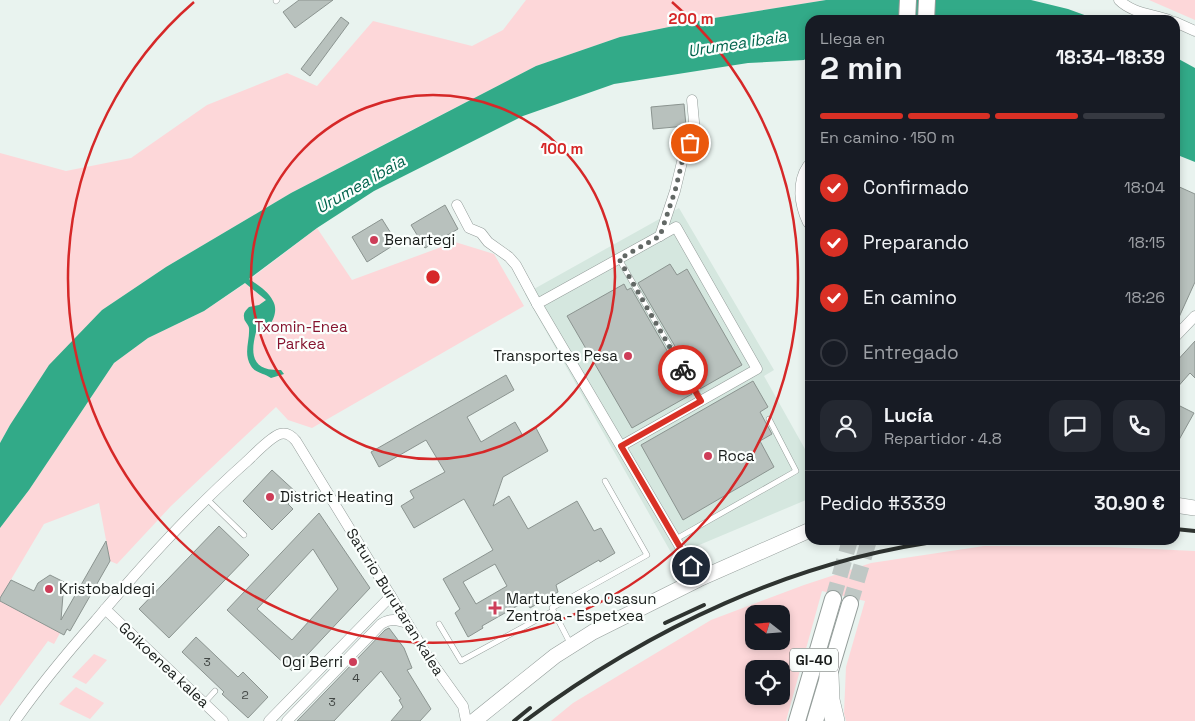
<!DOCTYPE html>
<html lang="es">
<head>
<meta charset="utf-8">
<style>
  :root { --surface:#171b24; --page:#242831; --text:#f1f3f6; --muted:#9ea1a6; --line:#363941; --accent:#d93025 }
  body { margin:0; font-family:"Space Grotesk",sans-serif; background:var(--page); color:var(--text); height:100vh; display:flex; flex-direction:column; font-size:19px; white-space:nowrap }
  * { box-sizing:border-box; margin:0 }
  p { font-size:16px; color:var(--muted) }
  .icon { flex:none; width:28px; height:28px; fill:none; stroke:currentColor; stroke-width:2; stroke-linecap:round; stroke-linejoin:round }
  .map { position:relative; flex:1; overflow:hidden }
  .panel { position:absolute; left:805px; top:15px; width:375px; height:530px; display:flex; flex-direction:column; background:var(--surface); border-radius:15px; box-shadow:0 2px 8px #0003 }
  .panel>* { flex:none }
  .needle { width:32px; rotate:287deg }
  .fabs { position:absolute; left:745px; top:605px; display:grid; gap:10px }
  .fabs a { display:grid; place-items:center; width:45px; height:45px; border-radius:10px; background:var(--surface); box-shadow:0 2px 8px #0003; font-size:25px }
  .pin { position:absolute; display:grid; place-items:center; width:42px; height:42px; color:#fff; margin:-21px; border:2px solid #fff; border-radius:50%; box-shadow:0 1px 5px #0007 }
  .courier { position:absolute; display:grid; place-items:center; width:50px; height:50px; margin:-25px; border:4px solid #d93025; border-radius:50%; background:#fff; color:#222; box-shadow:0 1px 6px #0007 }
  .summary em { font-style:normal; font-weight:700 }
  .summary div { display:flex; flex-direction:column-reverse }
  .summary { display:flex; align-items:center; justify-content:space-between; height:85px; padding:0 15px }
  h1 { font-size:32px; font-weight:700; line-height:38px }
  .bar { display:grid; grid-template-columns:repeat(4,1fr); gap:8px 5px; align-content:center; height:60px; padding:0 15px }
  .bar i { height:6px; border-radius:4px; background:var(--line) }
  .bar .on { background:var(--accent) }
  .bar p { grid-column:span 4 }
  .line { display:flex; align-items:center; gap:12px; padding:0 15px; border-top:1px solid var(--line) }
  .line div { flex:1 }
  .round { display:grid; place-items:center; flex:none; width:52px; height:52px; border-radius:15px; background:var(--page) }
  ol { padding:0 15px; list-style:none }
  li { display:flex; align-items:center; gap:15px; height:55px }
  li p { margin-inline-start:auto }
  li .icon { padding:5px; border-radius:50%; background:var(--accent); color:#fff; stroke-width:4 }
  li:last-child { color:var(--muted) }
  li i { width:28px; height:28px; border:2px solid var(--line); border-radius:50% }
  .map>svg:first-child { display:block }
  .built { fill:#d5e7df }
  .green { fill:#fdd7d9; fill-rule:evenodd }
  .water { fill:#32aa88 }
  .building { fill:#b8c1bd; stroke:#8b9490; fill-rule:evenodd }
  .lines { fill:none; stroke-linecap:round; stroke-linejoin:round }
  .primary-tunnel { stroke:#bfc8c5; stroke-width:16; stroke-dasharray:16 8; stroke-linecap:butt }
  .lane-casing { stroke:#949d9a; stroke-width:6 }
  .street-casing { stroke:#949d9a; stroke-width:11 }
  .secondary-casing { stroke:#949d9a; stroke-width:16 }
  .primary-casing { stroke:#949d9a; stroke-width:18 }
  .highway-casing { stroke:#949d9a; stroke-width:20 }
  .lane { stroke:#fff; stroke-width:5 }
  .street { stroke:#fff; stroke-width:10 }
  .secondary { stroke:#fff; stroke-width:15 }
  .primary { stroke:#fff; stroke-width:16 }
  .highway { stroke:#fff; stroke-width:19 }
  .rail { stroke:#2e3330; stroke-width:4 }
  .done { stroke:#626865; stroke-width:5; stroke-dasharray:0 9 }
  .route { stroke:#d93025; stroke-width:6 }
  .ring { fill:none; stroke:#d62828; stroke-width:2.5 }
  .poi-dot { fill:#cd3d58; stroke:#fbfffd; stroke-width:2 }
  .labels { text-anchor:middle; stroke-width:4.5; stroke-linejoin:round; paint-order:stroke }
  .number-label { font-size:12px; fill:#414644 }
  .shield { fill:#fbfffd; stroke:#5d615f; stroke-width:1 }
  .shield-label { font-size:14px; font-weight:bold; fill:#191d1b }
  .poi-label { font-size:15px; fill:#191d1b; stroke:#fbfffd; text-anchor:start }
  .park-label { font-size:15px; fill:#86142f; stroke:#fbfffd }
  .street-label { font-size:15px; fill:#191d1b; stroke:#fbfffd }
  .water-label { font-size:16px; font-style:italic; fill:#01634c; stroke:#fbfffd }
  .centre { fill:#d62828; stroke:#fbfffd; stroke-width:2.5 }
  .ring-label { font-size:15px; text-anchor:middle; font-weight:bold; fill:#d62828; stroke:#fbfffd; stroke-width:4.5; stroke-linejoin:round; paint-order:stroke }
</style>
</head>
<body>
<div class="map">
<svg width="1195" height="721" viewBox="0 0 1195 721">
  <rect width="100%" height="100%" fill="#e9f3ef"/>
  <!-- built -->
  <polygon class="built" points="679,208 774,370 764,376 810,458 810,495 806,500 673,556 525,294"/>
  <!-- green -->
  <g class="green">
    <polygon points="526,0 826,0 708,19 620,37 536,66 402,135 291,193 166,267 102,310 10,425 0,443 0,153 66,171 131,158 207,105 287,73 317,86 373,21 472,46 503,30"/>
    <polygon points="1149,0 1195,0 1195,20"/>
    <polygon points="317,228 352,280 455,242 494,254 524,306 312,428 288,420 276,407 171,506 117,564 110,561 99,503 44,524 0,598 0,528 29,490 114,363 148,338 204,311 240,287"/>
    <path d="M 984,546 L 1110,547 L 1195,551 L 1195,721 L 846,721 L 844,713 L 846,667 L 865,601 L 822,591 L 786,721 L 551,721 L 573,703 L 711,620 L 804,585 L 871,563 ZM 754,614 L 781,614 L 781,641 L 754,641 ZM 754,669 L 781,669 L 781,696 L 754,696 Z"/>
    <polygon points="0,601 60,633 54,644 48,641 0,706"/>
    <polygon points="94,654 107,660 86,684 72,677"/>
    <polygon points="76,687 104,703 90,719 59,704"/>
  </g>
  <!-- water -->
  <g class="water">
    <path d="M 826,0 L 1031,0 L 1068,9 L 1098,20 L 810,20 L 810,56 L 804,60 L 748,63 L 614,84 L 523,116 L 374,191 L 317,228 L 249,279 C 258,285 268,291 273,301 C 280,313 269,333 256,332 C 250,355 252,371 281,370 L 284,374 L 271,378 C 264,373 255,373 251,366 C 243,353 250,341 249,328 C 248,323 244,322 244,317 C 243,313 246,310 249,307 L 259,305 L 266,300 L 245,283 L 204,311 L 148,338 L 114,363 L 29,490 L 0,528 L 0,443 L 10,425 L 49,365 L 102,310 L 166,267 L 291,193 L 536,66 L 620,37 L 708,19 Z"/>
    <polygon points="1175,57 1195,68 1195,162 1175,154"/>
  </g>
  <!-- building -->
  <g class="building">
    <polygon points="299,0 333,0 295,28 283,12"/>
    <polygon points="341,17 349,23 310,76 301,69"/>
    <polygon points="684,104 686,126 653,129 651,107"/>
    <polygon points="1175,185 1195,194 1195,282 1175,326"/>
    <polygon points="445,205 458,229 425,248 411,225"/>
    <polygon points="382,219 397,243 367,262 352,237"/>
    <polygon points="670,264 677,275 687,269 742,365 700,389 638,283"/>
    <polygon points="624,284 627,290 631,288 692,394 632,428 567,316"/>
    <polygon points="1195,341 1195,378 1190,373 1175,390 1175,363"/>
    <path d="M 506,375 L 514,390 L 467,417 L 481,442 L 515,422 L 523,436 L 536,428 L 548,451 L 503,477 L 493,506 L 509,496 L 528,529 L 577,501 L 594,531 L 601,528 L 615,553 L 600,562 L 599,560 L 556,585 L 558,592 L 530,608 L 526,601 L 482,626 L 483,628 L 468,637 L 455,613 L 460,609 L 443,579 L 493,550 L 464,499 L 414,528 L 401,506 L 414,498 L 410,491 L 445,472 L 426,440 L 379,467 L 371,452 ZM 495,564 L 507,586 L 476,604 L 463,582 Z"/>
    <polygon points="753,381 768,407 760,412 772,434 760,441 774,467 683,520 641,445"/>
    <polygon points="1178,405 1194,413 1175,447 1175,411"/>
    <polygon points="272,470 298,494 288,504 293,509 272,530 243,501"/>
    <path d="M 319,513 L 370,588 L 292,671 L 227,610 ZM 313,549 L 338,589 L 292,640 L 257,609 Z"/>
    <polygon points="219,526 249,555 169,638 139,609"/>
    <polygon points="106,541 110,561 70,631 67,629 64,635 0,601 0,598 11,580 34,591 38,583 50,575 64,582 61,620"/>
    <polygon points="389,628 404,648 412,668 407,670 431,709 420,721 391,721 403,707 399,700 401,699 381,671 334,721 297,721 385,630"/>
    <polygon points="196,637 238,677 243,672 268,697 248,718 222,694 224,692 182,652"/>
  </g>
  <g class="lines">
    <!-- primary-tunnel -->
    <g class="primary-tunnel">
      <polyline points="833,599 850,540"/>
      <polyline points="850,604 869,540"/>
    </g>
    <!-- lane casing -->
    <g class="lane-casing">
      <g id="lane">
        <polyline points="276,1 277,0"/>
        <polyline points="619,259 701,400"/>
        <polyline points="207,499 244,535"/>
        <polyline points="676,539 796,471 769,419"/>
        <polyline points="439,624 461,661 553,611"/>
        <polyline points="570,643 552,608 647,555 605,481"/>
        <polyline points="204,703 215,691"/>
      </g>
    </g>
    <!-- street casing -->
    <g class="street-casing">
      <g id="street">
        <path d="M 1119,0 C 1132,13 1152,14 1169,20"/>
        <polyline points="1175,22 1195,31"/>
        <polyline points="457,205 469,228 481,233 488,242 509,257 516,265 537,304"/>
        <polyline points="660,236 675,191 682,162 695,133 692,100"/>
        <polyline points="1175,337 1195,316"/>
        <polyline points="621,446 757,369 676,227 537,304 699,579"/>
        <polyline points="105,609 223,721"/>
        <path d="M 15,721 C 40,685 67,653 96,620 C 142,565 191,511 245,463 C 253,456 270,437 280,434 C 287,432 292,436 296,441 L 430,660 L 463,706 L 466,721"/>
        <polyline points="269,721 391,596"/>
        <path d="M 287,721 L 381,624 C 391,618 397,620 407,623"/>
      </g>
    </g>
    <!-- secondary casing -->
    <g class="secondary-casing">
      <g id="secondary">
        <path d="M 810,167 C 799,183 802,204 810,221"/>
        <polyline points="1175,505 1195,508"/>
        <polyline points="474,721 555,656 593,632 699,579 810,530"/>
      </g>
    </g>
    <!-- primary casing -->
    <g class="primary-casing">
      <g id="primary">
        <polyline points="907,20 908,0"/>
        <polyline points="926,20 927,0"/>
        <polyline points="797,721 833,599"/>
        <polyline points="815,721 850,604"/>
      </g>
    </g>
    <!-- highway casing -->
    <g class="highway-casing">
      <polyline id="highway" points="829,675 830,700 835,721"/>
    </g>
    <!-- lane -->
    <use href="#lane" class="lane"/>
    <!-- street -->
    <use href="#street" class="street"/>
    <!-- secondary -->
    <use href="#secondary" class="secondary"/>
    <!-- primary -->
    <use href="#primary" class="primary"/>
    <!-- highway -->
    <use href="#highway" class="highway"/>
    <!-- rail -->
    <g class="rail">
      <polyline points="1175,529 1195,531"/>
      <polyline points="665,623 704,605"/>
      <polyline points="514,721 530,708"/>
      <path d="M 525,721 C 648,629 795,559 948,540"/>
    </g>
  </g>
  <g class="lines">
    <!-- done -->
    <polyline class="done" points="683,370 619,259 660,236 675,191 682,162 690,143"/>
    <!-- route -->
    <polyline class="route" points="683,370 701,401 621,446 691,566"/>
  </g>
  <!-- distance rings -->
  <g class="ring">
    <circle cx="433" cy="277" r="182"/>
    <path d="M672 2A365 365 0 1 1 194 2"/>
  </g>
  <!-- markers -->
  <g class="poi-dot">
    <circle cx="374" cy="240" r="5"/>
    <circle cx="628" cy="356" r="5"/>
    <circle cx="708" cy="456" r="5"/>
    <circle cx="270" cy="497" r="5"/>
    <circle cx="49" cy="589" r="5"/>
    <path d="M492.5 600.5h5v5h5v5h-5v5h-5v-5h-5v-5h5z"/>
    <circle cx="353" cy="662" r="5"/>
  </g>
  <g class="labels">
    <!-- number labels -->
    <g class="number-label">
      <text x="207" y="666">3</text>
      <text x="356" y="682">4</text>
      <text x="245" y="699">2</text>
      <text x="332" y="706">3</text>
    </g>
    <!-- shield labels -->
    <rect class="shield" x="790" y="648.5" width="48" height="23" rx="4"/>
    <g class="shield-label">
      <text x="814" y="665">GI-40</text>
    </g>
    <!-- poi labels -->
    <g class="poi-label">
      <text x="384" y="245">Benartegi</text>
      <text x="618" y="361" text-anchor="end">Transportes Pesa</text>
      <text x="718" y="461">Roca</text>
      <text x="280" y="502">District Heating</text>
      <text x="59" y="594">Kristobaldegi</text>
      <text x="506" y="604">Martuteneko Osasun<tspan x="506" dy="17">Zentroa - Espetxea</tspan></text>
      <text x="343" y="667" text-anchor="end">Ogi Berri</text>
    </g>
    <!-- park labels -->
    <g class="park-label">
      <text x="301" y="332">Txomin-Enea<tspan x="301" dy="17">Parkea</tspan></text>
    </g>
    <!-- street labels -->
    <g class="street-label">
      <text transform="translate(395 602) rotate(58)" y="5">Saturio Burutaran kalea</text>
      <text transform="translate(164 665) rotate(43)" y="5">Goikoenea kalea</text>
    </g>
    <!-- water labels -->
    <g class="water-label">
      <text transform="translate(737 43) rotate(-9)" y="6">Urumea ibaia</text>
      <text transform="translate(360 184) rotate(-30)" y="6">Urumea ibaia</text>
    </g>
  </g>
  <circle cx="433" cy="277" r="8" class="centre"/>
  <g class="ring-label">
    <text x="691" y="24">200 m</text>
    <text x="562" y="154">100 m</text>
  </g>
</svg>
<div class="fabs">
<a><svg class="needle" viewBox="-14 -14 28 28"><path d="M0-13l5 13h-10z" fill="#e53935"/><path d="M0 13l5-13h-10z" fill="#9ea1a6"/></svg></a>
<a><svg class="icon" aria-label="locate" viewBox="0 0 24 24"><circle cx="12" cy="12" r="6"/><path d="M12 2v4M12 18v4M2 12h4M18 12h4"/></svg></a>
</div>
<div class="pin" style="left:690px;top:143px;background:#ea580c"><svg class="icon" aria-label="bag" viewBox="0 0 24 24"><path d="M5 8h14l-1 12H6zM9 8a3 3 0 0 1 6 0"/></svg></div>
<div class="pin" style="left:691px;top:566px;background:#1f2937"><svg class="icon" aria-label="home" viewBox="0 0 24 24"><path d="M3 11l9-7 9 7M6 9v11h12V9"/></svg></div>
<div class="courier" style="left:683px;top:370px"><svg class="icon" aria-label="bike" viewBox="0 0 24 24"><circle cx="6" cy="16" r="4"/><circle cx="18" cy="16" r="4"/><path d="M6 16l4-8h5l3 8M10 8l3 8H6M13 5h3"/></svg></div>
<section class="panel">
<div class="summary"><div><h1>2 min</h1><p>Llega en</p></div><em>18:34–18:39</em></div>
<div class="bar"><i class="on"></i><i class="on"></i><i class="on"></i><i></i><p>En camino · 150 m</p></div>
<ol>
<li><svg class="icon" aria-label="check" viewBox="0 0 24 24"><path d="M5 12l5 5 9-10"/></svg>Confirmado<p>18:04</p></li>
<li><svg class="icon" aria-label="check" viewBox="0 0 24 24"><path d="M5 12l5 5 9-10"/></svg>Preparando<p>18:15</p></li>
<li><svg class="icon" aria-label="check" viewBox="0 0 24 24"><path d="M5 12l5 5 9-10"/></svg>En camino<p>18:26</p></li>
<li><i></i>Entregado</li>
</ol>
<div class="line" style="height:90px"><a class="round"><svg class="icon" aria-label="person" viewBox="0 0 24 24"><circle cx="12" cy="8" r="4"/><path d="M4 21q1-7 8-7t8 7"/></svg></a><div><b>Lucía</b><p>Repartidor · 4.8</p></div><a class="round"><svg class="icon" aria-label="chat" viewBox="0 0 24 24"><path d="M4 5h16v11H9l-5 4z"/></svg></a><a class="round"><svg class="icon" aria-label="phone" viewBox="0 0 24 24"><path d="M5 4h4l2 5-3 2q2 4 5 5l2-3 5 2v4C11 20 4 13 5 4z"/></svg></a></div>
<div class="line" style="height:65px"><div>Pedido #3339</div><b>30.90 €</b></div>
</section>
</div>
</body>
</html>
